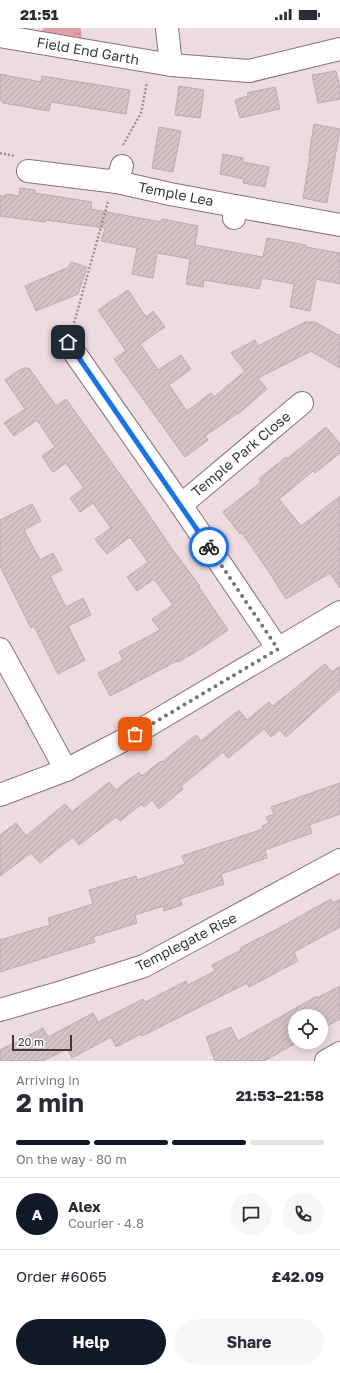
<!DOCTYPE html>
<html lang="en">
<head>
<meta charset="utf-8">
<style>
  :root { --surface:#fff; --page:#f7f7f7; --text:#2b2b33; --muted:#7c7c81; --line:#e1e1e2; --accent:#111827 }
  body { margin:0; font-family:"Golos Text",sans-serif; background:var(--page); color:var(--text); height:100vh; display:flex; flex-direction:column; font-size:15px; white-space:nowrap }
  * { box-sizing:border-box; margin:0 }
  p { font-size:13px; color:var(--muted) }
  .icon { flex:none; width:22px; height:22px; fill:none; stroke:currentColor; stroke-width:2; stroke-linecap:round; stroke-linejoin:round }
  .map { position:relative; height:1033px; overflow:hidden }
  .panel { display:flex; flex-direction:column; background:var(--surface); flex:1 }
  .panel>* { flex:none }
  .fabs { position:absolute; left:288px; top:981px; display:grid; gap:8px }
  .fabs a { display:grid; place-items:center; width:40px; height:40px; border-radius:50%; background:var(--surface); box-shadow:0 2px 10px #0003; font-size:20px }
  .scale { position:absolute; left:12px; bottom:10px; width:60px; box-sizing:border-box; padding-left:4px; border:2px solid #3f3839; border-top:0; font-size:11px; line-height:14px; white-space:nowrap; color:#3f3839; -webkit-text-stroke:3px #fff; paint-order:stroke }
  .pin { position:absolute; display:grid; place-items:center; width:34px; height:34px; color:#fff; margin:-17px; border-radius:8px; box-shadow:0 2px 6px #0006 }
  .courier { position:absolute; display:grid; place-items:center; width:40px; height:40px; margin:-20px; border:3px solid #1a73e8; border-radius:50%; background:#fff; color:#222; box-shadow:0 1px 5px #0007 }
  .overview em { font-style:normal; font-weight:700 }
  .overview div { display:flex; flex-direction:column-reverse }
  .overview { display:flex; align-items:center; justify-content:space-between; height:68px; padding:0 16px }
  h1 { font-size:26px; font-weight:700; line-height:30px }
  .bar { display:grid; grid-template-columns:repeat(4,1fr); gap:6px 4px; align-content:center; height:48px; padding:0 16px }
  .bar i { height:5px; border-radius:3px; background:var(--line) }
  .bar .on { background:var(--accent) }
  .bar p { grid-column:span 4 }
  .line { display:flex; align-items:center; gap:10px; padding:0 16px; border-top:1px solid var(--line) }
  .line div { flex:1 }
  .round { display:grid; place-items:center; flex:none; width:42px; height:42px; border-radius:21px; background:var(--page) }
  .action { display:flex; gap:8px; margin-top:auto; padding:8px 16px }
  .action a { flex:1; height:46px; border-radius:24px; background:var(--accent); color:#fff; font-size:16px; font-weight:700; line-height:46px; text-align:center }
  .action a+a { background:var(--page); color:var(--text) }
  .status { display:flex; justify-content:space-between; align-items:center; height:28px; padding:0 20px; background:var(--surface); direction:ltr }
  .status svg { height:11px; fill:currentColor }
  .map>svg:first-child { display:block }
  .grass { fill:url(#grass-tufts) }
  .building { fill:url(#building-hatch); stroke:#bcabae }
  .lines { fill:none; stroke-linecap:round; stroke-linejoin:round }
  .minor-casing { stroke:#857477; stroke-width:24 }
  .path { stroke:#9c8f91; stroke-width:2.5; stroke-dasharray:2 2; stroke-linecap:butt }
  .minor { stroke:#fff; stroke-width:22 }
  .done { stroke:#7c7173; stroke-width:4; stroke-dasharray:0 7.2 }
  .route { stroke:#1a73e8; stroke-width:5 }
  .labels { text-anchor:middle; stroke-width:3; stroke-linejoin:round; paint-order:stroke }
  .street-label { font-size:14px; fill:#3f3839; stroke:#fff }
</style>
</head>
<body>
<div class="status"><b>21:51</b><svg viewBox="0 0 49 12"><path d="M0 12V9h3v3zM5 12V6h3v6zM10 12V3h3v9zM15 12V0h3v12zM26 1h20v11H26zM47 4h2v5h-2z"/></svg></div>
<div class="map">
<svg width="340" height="1033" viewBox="0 0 340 1033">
  <defs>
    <pattern id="grass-tufts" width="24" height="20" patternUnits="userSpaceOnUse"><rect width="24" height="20" fill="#e5a0af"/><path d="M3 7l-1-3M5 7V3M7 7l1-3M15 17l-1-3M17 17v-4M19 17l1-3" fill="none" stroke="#bb838f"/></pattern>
    <pattern id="building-hatch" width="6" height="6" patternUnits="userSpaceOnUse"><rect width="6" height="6" fill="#d4c2c5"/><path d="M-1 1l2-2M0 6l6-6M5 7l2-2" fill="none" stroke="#b7a7aa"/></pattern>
  </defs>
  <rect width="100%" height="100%" fill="#eedbdf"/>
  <!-- grass -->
  <polygon class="grass" points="44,0 81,0 82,13 40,6"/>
  <!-- building -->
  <g class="building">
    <polygon points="336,43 340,61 340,71 318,75 312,47"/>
    <polygon points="0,46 41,54 42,48 130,62 126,86 51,74 49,83 3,75 3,73 0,72"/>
    <polygon points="179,58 204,62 200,90 175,87"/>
    <polygon points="275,59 280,81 240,90 235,72 248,68 247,65"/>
    <polygon points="314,96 340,101 327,175 303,170 310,127 309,127"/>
    <polygon points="159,99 181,103 173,144 152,140"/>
    <polygon points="223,126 243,130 242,134 269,139 265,159 243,155 244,151 220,146"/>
    <polygon points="20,160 35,162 35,165 92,174 91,181 161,194 162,191 198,198 195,217 263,229 267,210 306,217 305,219 340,225 340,256 316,251 310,283 290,279 294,256 262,250 259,261 204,252 203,259 186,256 190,231 157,225 153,250 132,246 137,220 101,213 105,200 46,192 45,194 0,188 0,168 5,168 6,166 19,168"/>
    <polygon points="71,234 87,239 78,266 36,283 25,258 69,239"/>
    <polygon points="128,262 146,289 153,283 165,299 140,316 158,342 181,327 191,341 169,357 187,383 211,365 214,369 245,343 231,325 255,312 258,318 305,294 315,294 340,308 340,340 311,323 258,350 267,361 238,386 238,385 205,408 208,412 185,429 114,331 126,323 98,282"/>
    <polygon points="23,340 29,340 56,378 66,371 145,481 172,521 200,558 199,559 228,602 194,625 178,634 177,633 110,668 98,645 123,632 119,624 160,602 152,591 173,577 154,551 137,563 127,549 148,534 130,509 107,526 101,519 95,511 111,500 93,475 80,484 70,470 84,460 66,435 53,444 47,436 42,428 55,419 37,392 14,408 4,395 25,381 5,352"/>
    <polygon points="326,399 340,416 340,425 315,445 313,443 279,471 301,498 340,468 340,560 330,545 286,571 269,544 242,505 240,506 223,484 261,454 259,451 286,429 287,431"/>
    <polygon points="32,476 41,493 24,502 40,532 53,525 62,542 50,548 66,579 83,570 91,587 68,598 85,632 58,646 34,598 31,600 0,538 0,492"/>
    <polygon points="325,636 332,644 340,638 340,661 286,709 280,702 271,709 264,701 228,730 223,724 181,758 183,761 159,781 152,772 144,779 142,776 120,793 116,789 79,817 73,809 40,835 31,825 0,848 0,807 16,795 26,808 65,776 72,784 109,754 116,762 139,744 142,748 161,733 162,734 196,707 201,713 239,682 247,692 269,674 273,678"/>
    <polygon points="340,755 340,786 309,797 312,805 265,822 267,830 221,846 224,856 180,871 182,877 164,883 163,878 135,887 137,895 93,909 95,914 0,944 0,912 50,897 48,890 93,876 89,862 136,848 137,852 185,836 182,828 263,801 262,798 269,795 266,789 274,786 271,779"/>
    <polygon points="331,871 333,875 340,871 340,899 294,924 298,933 249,959 247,955 142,1008 141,1006 116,1019 111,1009 72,1030 67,1021 43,1033 0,1033 0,1022 43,1000 48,1009 93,985 98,994 143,971 145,974 186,953 188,957 215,943 212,937 241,922 240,920 279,900"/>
    <polygon points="340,958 340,991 321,1001 321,988 295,988 295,1014 298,1014 264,1033 215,1033 206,1009 231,999 238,1013 317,968 317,970"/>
  </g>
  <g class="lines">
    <!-- minor casing -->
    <g class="minor-casing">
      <g id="minor">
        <polyline points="167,0 171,37"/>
        <polyline points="0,8 171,37 249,43 340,21"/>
        <polyline points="28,143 117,154 122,138"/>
        <polyline points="117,154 170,166 235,178 234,190"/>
        <polyline points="235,178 340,197"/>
        <polyline points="67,314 181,477 278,621"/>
        <polyline points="181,477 302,375"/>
        <polyline points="0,621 66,742"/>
        <polyline points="0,767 66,742 122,713 340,584"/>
        <polyline points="0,982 62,964 144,938 340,832"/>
        <polyline points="326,1033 340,1025"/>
      </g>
    </g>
    <!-- path -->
    <g class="path">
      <polyline points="123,117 141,85 147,54"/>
      <polyline points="0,125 15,128"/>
      <polyline points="74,295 108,174"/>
    </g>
    <!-- minor -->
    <use href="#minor" class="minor"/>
  </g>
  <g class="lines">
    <!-- done -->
    <polyline class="done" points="135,706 278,621 209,519"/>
    <!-- route -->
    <polyline class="route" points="68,314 209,519"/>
  </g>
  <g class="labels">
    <!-- street labels -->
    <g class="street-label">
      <text transform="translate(88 23) rotate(10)" y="5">Field End Garth</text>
      <text transform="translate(176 166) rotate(11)" y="5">Temple Lea</text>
      <text transform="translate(241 426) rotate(-40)" y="5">Temple Park Close</text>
      <text transform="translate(186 914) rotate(-27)" y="5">Templegate Rise</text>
    </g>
  </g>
</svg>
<div class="fabs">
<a><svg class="icon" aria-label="locate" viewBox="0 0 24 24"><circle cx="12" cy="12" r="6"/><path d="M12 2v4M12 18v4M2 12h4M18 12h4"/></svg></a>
</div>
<div class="scale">20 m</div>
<div class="pin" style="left:135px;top:706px;background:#ea580c"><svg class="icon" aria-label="bag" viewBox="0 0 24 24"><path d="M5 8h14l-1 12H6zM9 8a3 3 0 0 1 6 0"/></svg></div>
<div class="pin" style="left:68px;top:314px;background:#1f2937"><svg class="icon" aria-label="home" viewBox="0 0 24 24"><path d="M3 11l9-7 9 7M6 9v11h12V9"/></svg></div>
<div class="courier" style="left:209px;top:519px"><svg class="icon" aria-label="bike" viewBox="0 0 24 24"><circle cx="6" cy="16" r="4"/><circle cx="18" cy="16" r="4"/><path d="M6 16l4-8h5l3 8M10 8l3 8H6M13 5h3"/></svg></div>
</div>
<section class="panel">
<div class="overview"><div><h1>2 min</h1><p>Arriving in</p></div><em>21:53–21:58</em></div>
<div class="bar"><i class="on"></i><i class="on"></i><i class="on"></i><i></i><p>On the way · 80 m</p></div>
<div class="line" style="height:72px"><b class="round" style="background:var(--accent);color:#fff">A</b><div><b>Alex</b><p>Courier · 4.8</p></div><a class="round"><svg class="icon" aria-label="chat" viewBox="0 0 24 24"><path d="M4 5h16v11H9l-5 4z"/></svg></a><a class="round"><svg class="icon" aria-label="phone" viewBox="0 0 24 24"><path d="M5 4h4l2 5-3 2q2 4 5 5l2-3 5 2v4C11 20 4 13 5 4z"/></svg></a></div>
<div class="line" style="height:52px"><div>Order #6065</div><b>£42.09</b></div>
<div class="action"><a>Help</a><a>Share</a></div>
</section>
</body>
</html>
